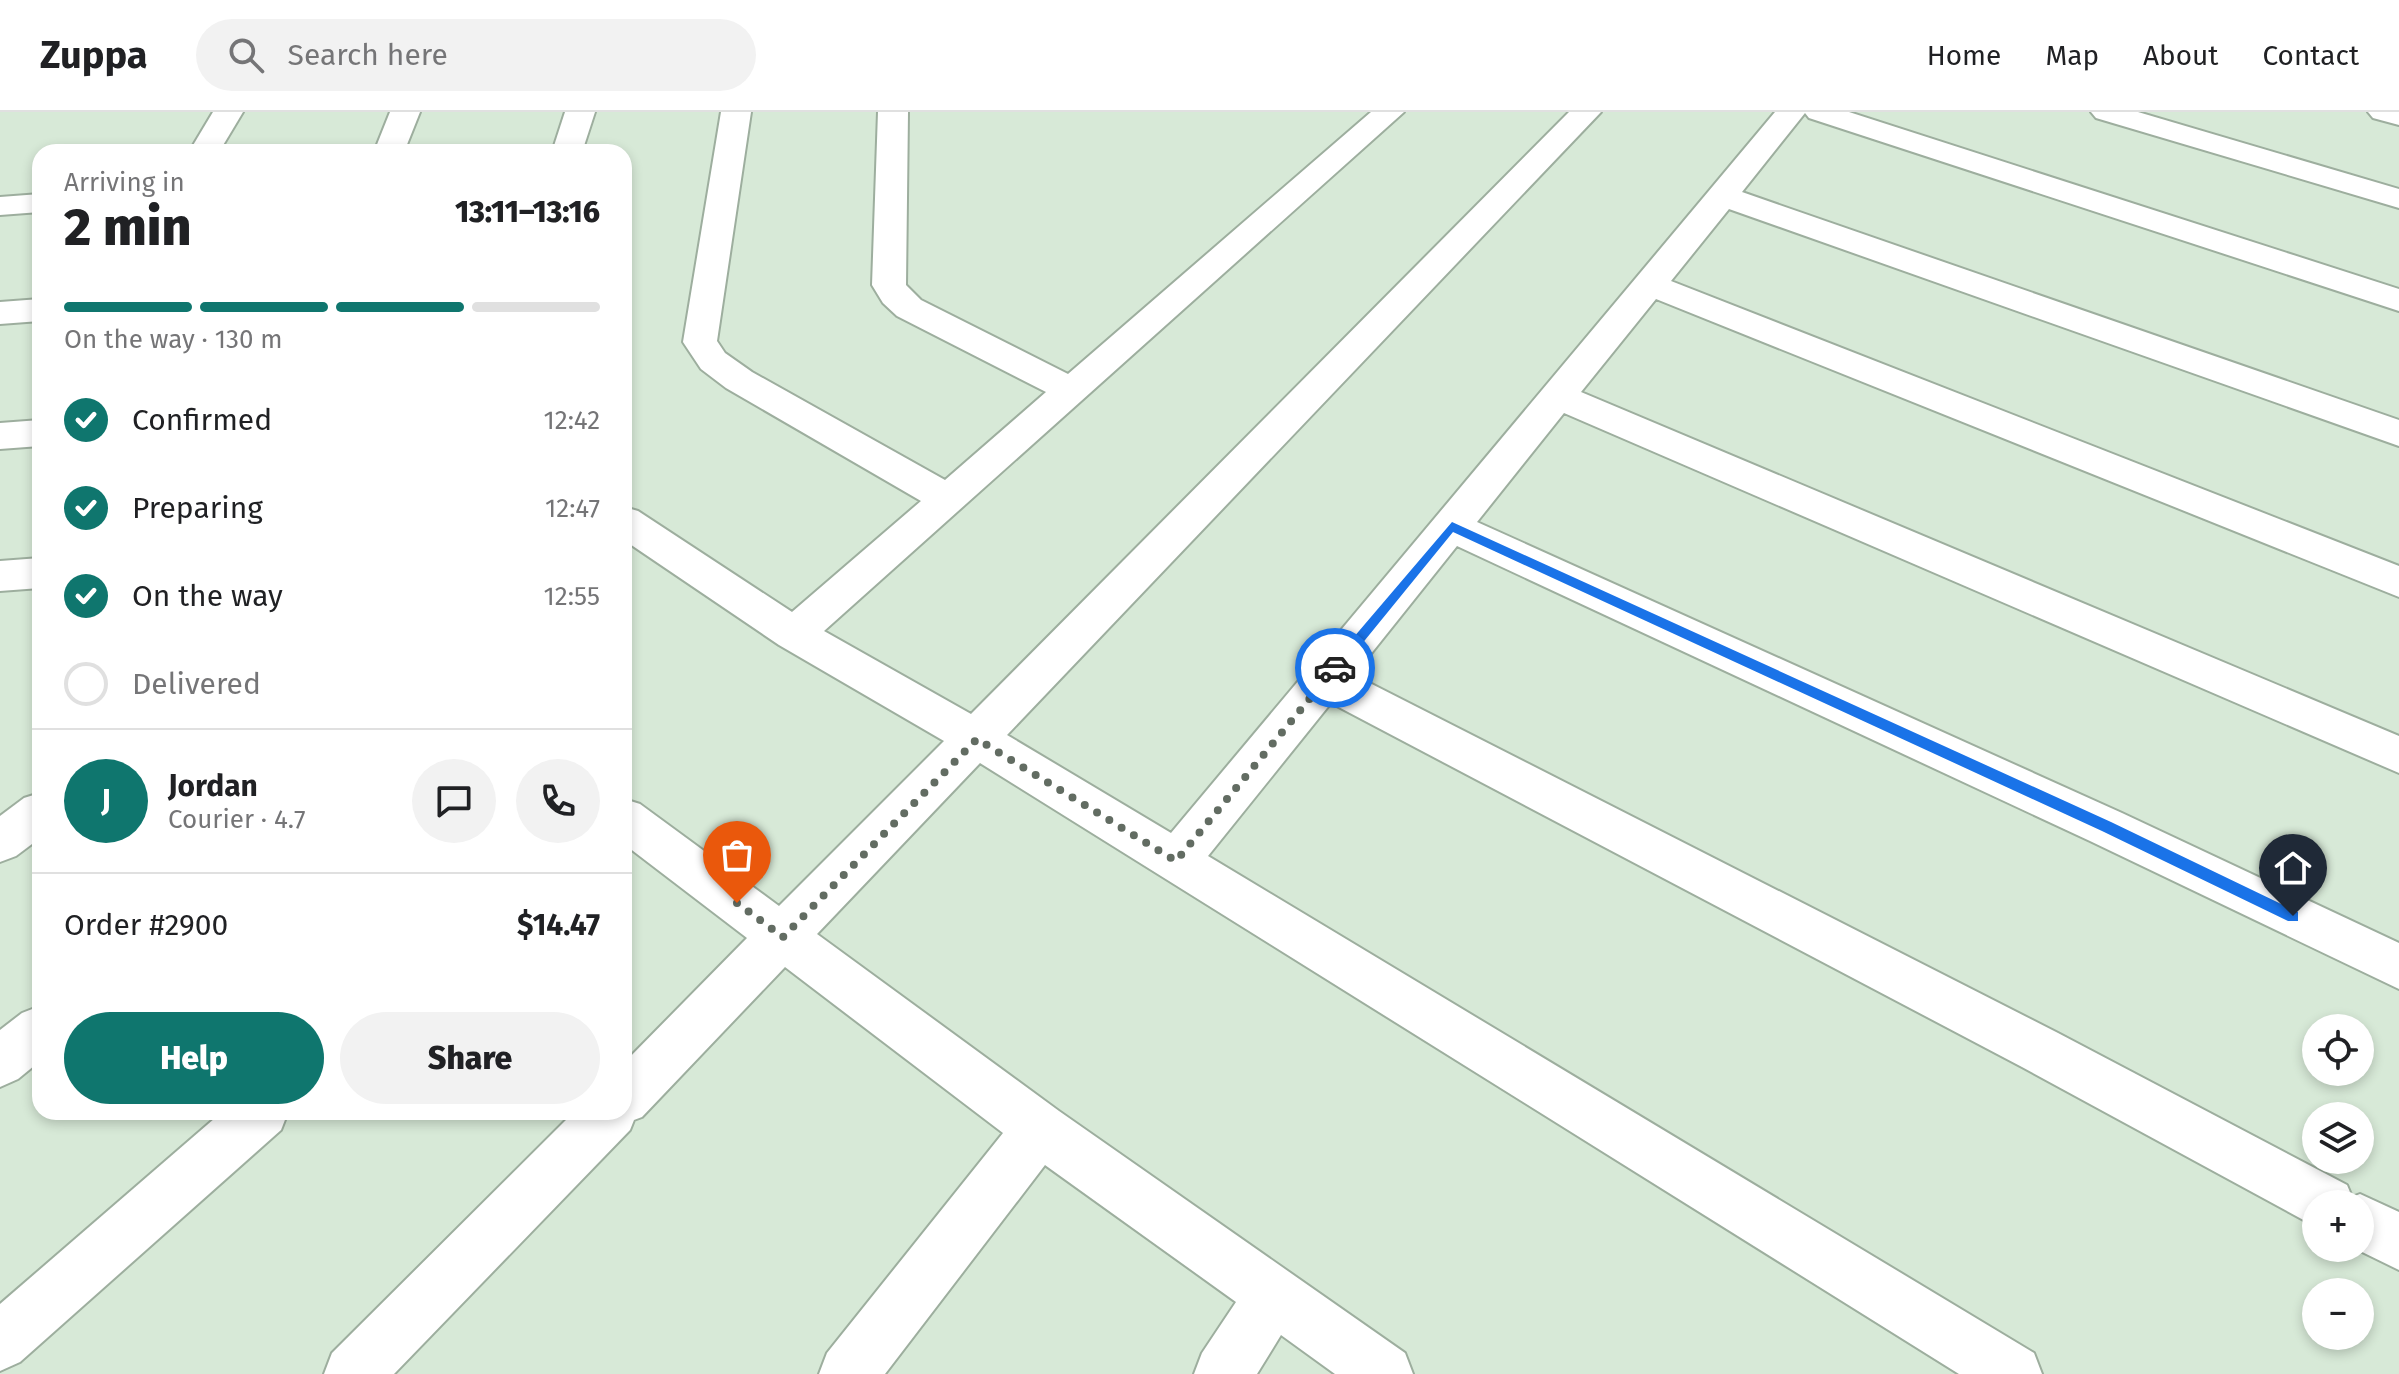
<!DOCTYPE html>
<html lang="en">
<head>
<meta charset="utf-8">
<style>
  :root { --surface:#fff; --page:#f2f2f2; --text:#202124; --muted:#757577; --line:#e0e0e0; --accent:#0f766e }
  body { margin:0; font-family:"Fira Sans",sans-serif; background:var(--page); color:var(--text); height:100vh; display:flex; flex-direction:column; font-size:30px; white-space:nowrap }
  * { box-sizing:border-box; margin:0 }
  p { font-size:26px; color:var(--muted) }
  .icon { flex:none; width:44px; height:44px; fill:none; stroke:currentColor; stroke-width:2; stroke-linecap:round; stroke-linejoin:round }
  .map { position:relative; flex:1; overflow:hidden }
  .side { position:absolute; left:32px; top:32px; width:600px; height:976px; display:flex; flex-direction:column; background:var(--surface); border-radius:24px; box-shadow:0 4px 12px #0003 }
  .side>* { flex:none }
  .fabs { position:absolute; left:2302px; top:902px; display:grid; gap:16px }
  .fabs a { display:grid; place-items:center; width:72px; height:72px; border-radius:50%; background:var(--surface); box-shadow:0 4px 12px #0003; font-size:40px }
  .pin { position:absolute; display:grid; place-items:center; width:68px; height:68px; color:#fff; margin:-82px -34px; border-radius:50% 50% 50% 0; rotate:-45deg; box-shadow:0 0 8px #0007 }
  .pin .icon { rotate:45deg }
  .courier { position:absolute; display:grid; place-items:center; width:80px; height:80px; margin:-40px; border:6px solid #1a73e8; border-radius:50%; background:#fff; color:#222; box-shadow:0 2px 10px #0007 }
  .headline em { font-style:normal; font-weight:800 }
  .headline div { display:flex; flex-direction:column-reverse }
  .headline { display:flex; align-items:center; justify-content:space-between; height:136px; padding:0 32px }
  h1 { font-size:52px; font-weight:800; line-height:60px }
  .bar { display:grid; grid-template-columns:repeat(4,1fr); gap:12px 8px; align-content:center; height:96px; padding:0 32px }
  .bar i { height:10px; border-radius:6px; background:var(--line) }
  .bar .on { background:var(--accent) }
  .bar p { grid-column:span 4 }
  .line { display:flex; align-items:center; gap:20px; padding:0 32px; border-top:2px solid var(--line) }
  .line div { flex:1 }
  .round { display:grid; place-items:center; flex:none; width:84px; height:84px; border-radius:42px; background:var(--page) }
  ol { padding:0 32px; list-style:none }
  li { display:flex; align-items:center; gap:24px; height:88px }
  li p { margin-inline-start:auto }
  li .icon { padding:8px; border-radius:50%; background:var(--accent); color:#fff; stroke-width:4 }
  li:last-child { color:var(--muted) }
  li i { width:44px; height:44px; border:4px solid var(--line); border-radius:50% }
  .cta { display:flex; gap:16px; margin-top:auto; padding:16px 32px }
  .cta a { flex:1; height:92px; border-radius:48px; background:var(--accent); color:#fff; font-size:32px; font-weight:800; line-height:92px; text-align:center }
  .cta a+a { background:var(--page); color:var(--text) }
  header { display:flex; align-items:center; gap:48px; box-sizing:border-box; height:112px; padding:0 40px; background:var(--surface); border-bottom:2px solid var(--line) }
  header strong { font-size:38px }
  nav { display:flex; gap:44px; margin-inline-start:auto; font-size:28px }
  .search { width:560px; height:72px; background:var(--page); display:flex; align-items:center; gap:20px; box-sizing:border-box; padding:0 28px; border-radius:44px; color:var(--muted); font-size:30px }
  .map>svg:first-child { display:block }
  .lines { fill:none; stroke-linecap:round; stroke-linejoin:round }
  .minor-casing { stroke:#9dae9e; stroke-width:4 }
  .minor { fill:#fff; fill-rule:evenodd }
  .route { fill:#1a73e8 }
  .done { stroke:#626c62; stroke-width:8; stroke-dasharray:0 14.4 }
</style>
</head>
<body>
<header>
<strong>Zuppa</strong>
<div class="search"><svg class="icon" aria-label="search" viewBox="0 0 24 24"><circle cx="10" cy="10" r="6"/><path d="M15 15l6 6"/></svg>Search here</div>
<nav><a>Home</a><a>Map</a><a>About</a><a>Contact</a></nav>
</header>
<div class="map">
<svg width="2399" height="1262" viewBox="0 0 2399 1262">
  <rect width="100%" height="100%" fill="#d7e9d7"/>
  <g class="lines">
    <!-- minor casing -->
    <g class="minor-casing">
      <g id="minor">
        <polygon points="213,0 243,0 219,40 189,40"/>
        <polygon points="390,0 420,0 404,40 374,40"/>
        <polygon points="565,0 595,0 582,40 552,40"/>
        <polygon points="721,0 751,0 717,229 725,241 752,260 945,368 1046,280 897,204 883,191 872,173 878,0 908,0 906,173 921,188 1068,262 1371,0 1404,0 824,519 971,602 1569,0 1601,0 1007,623 1171,721 1775,0 1849,0 2399,177 2399,199 1809,6 1805,1 1742,80 2399,308 2399,334 1729,97 1671,169 2399,454 2399,485 1656,187 1581,280 2399,624 2399,661 1564,301 1477,410 2122,701 2399,831 2399,877 2090,729 1457,434 1354,563 2058,921 2347,1073 2352,1085 2360,1082 2399,1100 2399,1158 2354,1136 2360,1136 2360,1092 2316,1092 2316,1114 2309,1111 2022,955 1331,591 1208,744 2034,1241 2042,1262 1959,1262 980,651 817,822 1059,999 1405,1241 1413,1262 1335,1262 1281,1223 1257,1262 1194,1262 1202,1241 1236,1190 1045,1053 885,1262 819,1262 827,1241 1003,1021 785,855 642,1005 634,1008 630,1018 394,1262 324,1262 332,1241 574,1000 624,1000 624,951 747,826 624,732 624,687 640,692 779,794 944,629 779,533 624,428 624,395 638,399 792,500 921,389 726,276 701,257 683,230"/>
        <polygon points="2091,0 2138,0 2399,77 2399,96 2096,6"/>
        <polygon points="2368,0 2399,0 2399,13 2373,6"/>
        <polygon points="40,82 40,100 0,103 0,85"/>
        <polygon points="40,187 40,209 0,212 0,190"/>
        <polygon points="40,308 40,334 0,337 0,311"/>
        <polygon points="40,446 40,476 0,479 0,449"/>
        <polygon points="40,681 40,726 16,744 0,750 0,704 24,686"/>
        <polygon points="40,894 40,949 18,967 0,975 0,918 22,901"/>
        <polygon points="222,1000 288,1000 281,1018 20,1250 0,1259 0,1192"/>
      </g>
    </g>
    <!-- minor -->
    <use href="#minor" class="minor"/>
  </g>
  <!-- route -->
  <polygon class="route" points="1452,410 2111,710 2298,800 2298,809 2288,809 2102,719 1453,420 1339,560 1330,560 1330,553"/>
  <g class="lines">
    <!-- done -->
    <polyline class="done" points="737,791 783,825 977,627 1176,749 1335,556"/>
  </g>
</svg>
<div class="fabs">
<a><svg class="icon" aria-label="locate" viewBox="0 0 24 24"><circle cx="12" cy="12" r="6"/><path d="M12 2v4M12 18v4M2 12h4M18 12h4"/></svg></a>
<a><svg class="icon" aria-label="layers" viewBox="0 0 24 24"><path d="M12 4l9 5-9 5-9-5zM3 14l9 5 9-5"/></svg></a>
<a>+</a>
<a>−</a>
</div>
<div class="pin" style="left:737px;top:791px;background:#ea580c"><svg class="icon" aria-label="bag" viewBox="0 0 24 24"><path d="M5 8h14l-1 12H6zM9 8a3 3 0 0 1 6 0"/></svg></div>
<div class="pin" style="left:2293px;top:804px;background:#1f2937"><svg class="icon" aria-label="home" viewBox="0 0 24 24"><path d="M3 11l9-7 9 7M6 9v11h12V9"/></svg></div>
<div class="courier" style="left:1335px;top:556px"><svg class="icon" aria-label="car" viewBox="0 0 24 24"><path d="M5 17H2v-5l4-1 3-4h7l3 4 3 1v5h-3M9 17h6M6 11h13"/><circle cx="7" cy="17" r="2"/><circle cx="17" cy="17" r="2"/></svg></div>
<section class="side">
<div class="headline"><div><h1>2 min</h1><p>Arriving in</p></div><em>13:11–13:16</em></div>
<div class="bar"><i class="on"></i><i class="on"></i><i class="on"></i><i></i><p>On the way · 130 m</p></div>
<ol>
<li><svg class="icon" aria-label="check" viewBox="0 0 24 24"><path d="M5 12l5 5 9-10"/></svg>Confirmed<p>12:42</p></li>
<li><svg class="icon" aria-label="check" viewBox="0 0 24 24"><path d="M5 12l5 5 9-10"/></svg>Preparing<p>12:47</p></li>
<li><svg class="icon" aria-label="check" viewBox="0 0 24 24"><path d="M5 12l5 5 9-10"/></svg>On the way<p>12:55</p></li>
<li><i></i>Delivered</li>
</ol>
<div class="line" style="height:144px"><b class="round" style="background:var(--accent);color:#fff">J</b><div><b>Jordan</b><p>Courier · 4.7</p></div><a class="round"><svg class="icon" aria-label="chat" viewBox="0 0 24 24"><path d="M4 5h16v11H9l-5 4z"/></svg></a><a class="round"><svg class="icon" aria-label="phone" viewBox="0 0 24 24"><path d="M5 4h4l2 5-3 2q2 4 5 5l2-3 5 2v4C11 20 4 13 5 4z"/></svg></a></div>
<div class="line" style="height:104px"><div>Order #2900</div><b>$14.47</b></div>
<div class="cta"><a>Help</a><a>Share</a></div>
</section>
</div>
</body>
</html>
